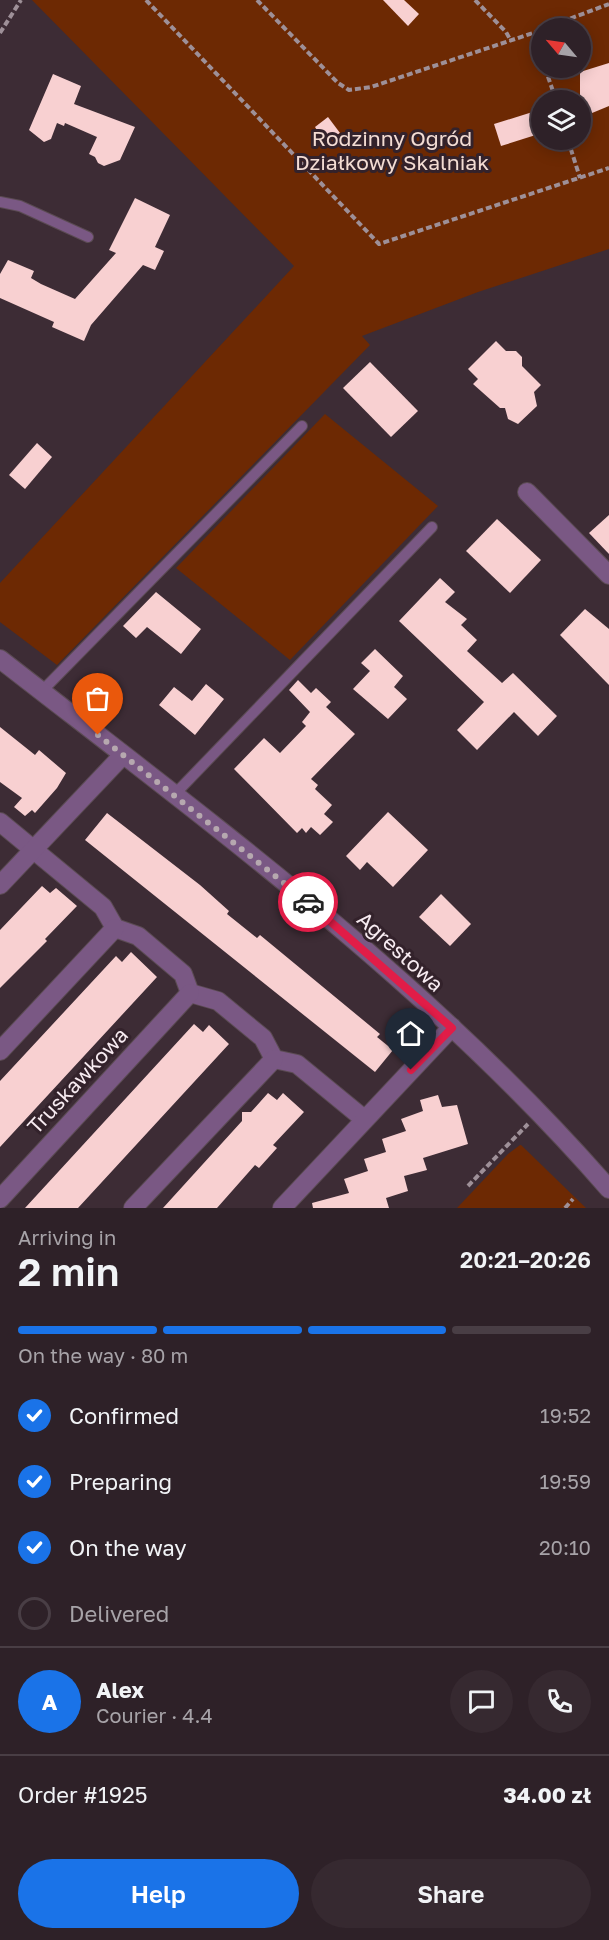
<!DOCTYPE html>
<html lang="en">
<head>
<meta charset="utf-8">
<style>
  :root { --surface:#2e2128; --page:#362930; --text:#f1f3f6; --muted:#a7a3a8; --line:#493e45; --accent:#1a73e8 }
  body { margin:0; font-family:"Golos Text",sans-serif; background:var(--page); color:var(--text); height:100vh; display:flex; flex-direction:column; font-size:22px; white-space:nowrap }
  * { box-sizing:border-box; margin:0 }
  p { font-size:20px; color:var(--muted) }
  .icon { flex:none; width:33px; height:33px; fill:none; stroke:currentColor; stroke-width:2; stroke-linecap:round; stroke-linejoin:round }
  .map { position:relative; height:1208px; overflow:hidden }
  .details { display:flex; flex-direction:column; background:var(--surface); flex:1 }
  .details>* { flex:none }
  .needle { width:39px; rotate:299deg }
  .fabs { position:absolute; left:531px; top:18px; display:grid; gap:12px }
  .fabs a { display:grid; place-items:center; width:60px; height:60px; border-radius:50%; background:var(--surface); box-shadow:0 3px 15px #0003,0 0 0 2px var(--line); font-size:30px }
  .pin { position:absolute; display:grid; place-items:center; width:51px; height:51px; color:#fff; margin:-62px -26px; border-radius:50% 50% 50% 0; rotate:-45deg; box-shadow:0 0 6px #0007 }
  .pin .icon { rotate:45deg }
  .courier { position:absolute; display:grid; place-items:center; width:60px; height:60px; margin:-30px; border:4px solid #e11d48; border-radius:50%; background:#fff; color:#222; box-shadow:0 2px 8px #0007 }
  .head em { font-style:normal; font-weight:600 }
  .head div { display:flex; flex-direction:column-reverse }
  .head { display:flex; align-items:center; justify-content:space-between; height:102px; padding:0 18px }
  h1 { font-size:39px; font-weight:600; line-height:45px }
  .bar { display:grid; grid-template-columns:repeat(4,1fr); gap:9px 6px; align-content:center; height:72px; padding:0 18px }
  .bar i { height:8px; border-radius:4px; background:var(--line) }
  .bar .current { background:var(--accent) }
  .bar p { grid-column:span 4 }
  .line { display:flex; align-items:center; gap:15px; padding:0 18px; border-top:2px solid var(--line) }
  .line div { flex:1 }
  .round { display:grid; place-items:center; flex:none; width:63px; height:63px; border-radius:32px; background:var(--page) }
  ol { padding:0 18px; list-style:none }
  li { display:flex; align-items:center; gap:18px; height:66px }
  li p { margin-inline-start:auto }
  li .icon { padding:6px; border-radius:50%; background:var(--accent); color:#fff; stroke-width:4 }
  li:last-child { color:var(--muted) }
  li i { width:33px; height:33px; border:3px solid var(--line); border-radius:50% }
  .primary-button { display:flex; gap:12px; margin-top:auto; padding:12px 18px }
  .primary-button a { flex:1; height:69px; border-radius:36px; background:var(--accent); color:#fff; font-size:24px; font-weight:600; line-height:69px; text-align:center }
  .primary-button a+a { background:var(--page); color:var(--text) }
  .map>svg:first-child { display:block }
  .green { fill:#6d2903; fill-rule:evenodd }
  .building { fill:#f8d0d1 }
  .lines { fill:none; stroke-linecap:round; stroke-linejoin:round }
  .lane-casing { stroke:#5b4b53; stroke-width:12 }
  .street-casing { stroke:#5b4b53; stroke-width:20 }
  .path { stroke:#9e9098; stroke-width:4; stroke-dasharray:6 3; stroke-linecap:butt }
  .lane { stroke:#7a5884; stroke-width:10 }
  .street { stroke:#7a5884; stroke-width:18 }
  .done { stroke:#b6a8af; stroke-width:6; stroke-dasharray:0 10.8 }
  .route { stroke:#e11d48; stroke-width:8 }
  .labels { text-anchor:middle; stroke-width:6; stroke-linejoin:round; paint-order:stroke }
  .park-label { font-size:21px; fill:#f3dcd3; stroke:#33222b }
  .street-label { font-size:21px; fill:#f7ebf1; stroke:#33222b }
</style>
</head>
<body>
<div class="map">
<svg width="609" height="1208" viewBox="0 0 609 1208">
  <rect width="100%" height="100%" fill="#3d2c35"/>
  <!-- green -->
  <g class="green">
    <path d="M 32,0 L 609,0 L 609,249 L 478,292 L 362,336 L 370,345 L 57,665 L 0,622 L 0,583 L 294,266 ZM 542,28 L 580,28 L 580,68 L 542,68 ZM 542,100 L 580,100 L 580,140 L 542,140 Z"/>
    <polygon points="325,414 438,506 290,660 176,568"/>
    <polygon points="520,1145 521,1145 586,1208 457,1208 508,1154"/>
  </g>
  <!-- building -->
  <g class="building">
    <polygon points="383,0 404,0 419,14 408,26"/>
    <polygon points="609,63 609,106 580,118 580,72"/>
    <polygon points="53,74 81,86 74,104 135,127 120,160 104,166 98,163 95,157 89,154 97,137 65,123 64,126 57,123 51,139 44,142 29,130"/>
    <polygon points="542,109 542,133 501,146 494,124"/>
    <polygon points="328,117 340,133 325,143 315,127"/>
    <polygon points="135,198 170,215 155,247 164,251 155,270 143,265 91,325 84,341 52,327 54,322 0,298 0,274 8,260 34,271 31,278 41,284 75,299 116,253 109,250"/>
    <polygon points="496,341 506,351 516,351 522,357 522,366 541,385 534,392 537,406 518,424 508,419 505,408 500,408 473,384 478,379 468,369"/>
    <polygon points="370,362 418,411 391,437 343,388"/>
    <polygon points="37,443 52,457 25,489 9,475"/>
    <polygon points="609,515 609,554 589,533"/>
    <polygon points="497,519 541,560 510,593 466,551"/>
    <polygon points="440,578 455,592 445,602 467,619 461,625 477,640 467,651 502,683 513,673 557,716 538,736 514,712 477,750 457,730 484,702 399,621"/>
    <polygon points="156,592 201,629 181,654 147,627 136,638 123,626"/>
    <polygon points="585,609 609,629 609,685 560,635"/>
    <polygon points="375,649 403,676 394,687 407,699 388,719 353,689 370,671 361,663"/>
    <polygon points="298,680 311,693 316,688 331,702 326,707 355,734 311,779 318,785 315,789 332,805 324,814 333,822 320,835 311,827 306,833 302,828 297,833 234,769 264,738 280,753 306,726 302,722 310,712 289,690"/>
    <polygon points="206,684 224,699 195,735 159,705 174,687 192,701"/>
    <polygon points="0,727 35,755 39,750 66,773 57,788 35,813 32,810 25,816 14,807 22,798 0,782"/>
    <polygon points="388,812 428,850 393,887 367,862 360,870 346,856"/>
    <polygon points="107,813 200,885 229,911 227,914 257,938 260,935 380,1034 377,1037 393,1050 375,1072 85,840"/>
    <polygon points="42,886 50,893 56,888 77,906 45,939 47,941 0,988 0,930"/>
    <polygon points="441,894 471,924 450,946 419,917"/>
    <polygon points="131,952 157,977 0,1147 0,1081 116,956 122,962"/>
    <polygon points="194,1024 203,1032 209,1025 229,1044 78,1208 25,1208"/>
    <polygon points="268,1093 277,1100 283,1093 304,1112 273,1145 277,1148 259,1168 255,1165 217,1208 163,1208 242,1121 242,1112 251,1112"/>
    <polygon points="438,1095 442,1107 457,1105 468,1144 423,1158 427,1170 404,1176 408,1191 386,1198 389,1208 313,1208 312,1203 349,1193 344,1179 368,1171 364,1159 386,1152 382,1139 406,1131 401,1119 423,1111 420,1100"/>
  </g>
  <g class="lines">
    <!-- lane casing -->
    <g class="lane-casing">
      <g id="lane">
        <polyline points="0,202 20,206 88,237"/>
        <polyline points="42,691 302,426"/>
        <polyline points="175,794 432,527"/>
      </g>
    </g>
    <!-- street casing -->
    <g class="street-casing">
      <g id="street">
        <polyline points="527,492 609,575"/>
        <path d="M 0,659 C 212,824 432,985 609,1189"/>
        <polyline points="0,822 103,907 115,928 138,936 183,974 190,993 218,1001 263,1038 274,1059 297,1064 364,1119"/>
        <polyline points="0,885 123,755"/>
        <polyline points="0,1051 115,928"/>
        <polyline points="0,1199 190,993"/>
        <polyline points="133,1208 274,1059"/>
        <polyline points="282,1208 452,1027"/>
      </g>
    </g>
    <!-- path -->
    <g class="path">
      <polyline points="146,0 379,244 609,168"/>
      <polyline points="257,0 338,83 349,90 371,87 542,30"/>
      <polyline points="475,0 506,32 511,41"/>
      <polyline points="545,28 609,4"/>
      <polyline points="0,33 21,0"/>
      <polyline points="535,33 542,55"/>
      <polyline points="545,68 556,100"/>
      <polyline points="568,140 580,178"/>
      <polyline points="468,1186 528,1124"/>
      <polyline points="565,1208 573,1199"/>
    </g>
    <!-- lane -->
    <use href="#lane" class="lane"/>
    <!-- street -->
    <use href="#street" class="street"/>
  </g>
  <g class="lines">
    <!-- done -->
    <polyline class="done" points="98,735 308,902"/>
    <!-- route -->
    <polyline class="route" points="308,902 452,1028 411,1070"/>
  </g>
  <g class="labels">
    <!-- park labels -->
    <g class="park-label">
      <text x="392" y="146">Rodzinny Ogród<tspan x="392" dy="24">Działkowy Skalniak</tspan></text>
    </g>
    <!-- street labels -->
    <g class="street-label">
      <text transform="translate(400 952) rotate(42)" y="7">Agrestowa</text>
      <text transform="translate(78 1081) rotate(-47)" y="7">Truskawkowa</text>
    </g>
  </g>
</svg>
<div class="fabs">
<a><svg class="needle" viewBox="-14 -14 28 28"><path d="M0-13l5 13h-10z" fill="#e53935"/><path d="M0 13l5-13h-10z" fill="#a7a3a8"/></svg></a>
<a><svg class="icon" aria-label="layers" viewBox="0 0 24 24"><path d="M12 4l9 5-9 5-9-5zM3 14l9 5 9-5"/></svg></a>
</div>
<div class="pin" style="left:98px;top:735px;background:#ea580c"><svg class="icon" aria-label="bag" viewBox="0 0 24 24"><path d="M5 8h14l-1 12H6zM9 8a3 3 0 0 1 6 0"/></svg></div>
<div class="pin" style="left:411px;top:1070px;background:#1f2937"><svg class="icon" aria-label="home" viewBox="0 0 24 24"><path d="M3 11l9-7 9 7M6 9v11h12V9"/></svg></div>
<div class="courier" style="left:308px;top:902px"><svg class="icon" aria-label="car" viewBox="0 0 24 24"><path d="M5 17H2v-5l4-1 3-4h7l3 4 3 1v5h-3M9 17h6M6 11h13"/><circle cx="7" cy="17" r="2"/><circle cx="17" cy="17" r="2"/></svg></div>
</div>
<section class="details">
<div class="head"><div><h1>2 min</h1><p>Arriving in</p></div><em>20:21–20:26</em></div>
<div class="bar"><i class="current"></i><i class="current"></i><i class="current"></i><i></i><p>On the way · 80 m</p></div>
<ol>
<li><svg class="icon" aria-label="check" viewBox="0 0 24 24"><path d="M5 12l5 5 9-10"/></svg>Confirmed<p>19:52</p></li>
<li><svg class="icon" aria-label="check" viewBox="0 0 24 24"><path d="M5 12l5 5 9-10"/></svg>Preparing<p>19:59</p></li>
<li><svg class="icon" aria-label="check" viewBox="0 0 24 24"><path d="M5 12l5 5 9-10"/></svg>On the way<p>20:10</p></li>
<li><i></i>Delivered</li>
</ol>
<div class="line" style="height:108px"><b class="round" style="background:var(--accent);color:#fff">A</b><div><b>Alex</b><p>Courier · 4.4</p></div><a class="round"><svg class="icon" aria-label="chat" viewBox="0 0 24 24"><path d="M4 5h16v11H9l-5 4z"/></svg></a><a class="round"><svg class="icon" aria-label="phone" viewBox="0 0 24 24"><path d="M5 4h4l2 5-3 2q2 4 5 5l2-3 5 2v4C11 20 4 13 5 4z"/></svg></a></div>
<div class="line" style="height:78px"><div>Order #1925</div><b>34.00 zł</b></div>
<div class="primary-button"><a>Help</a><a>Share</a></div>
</section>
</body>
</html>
